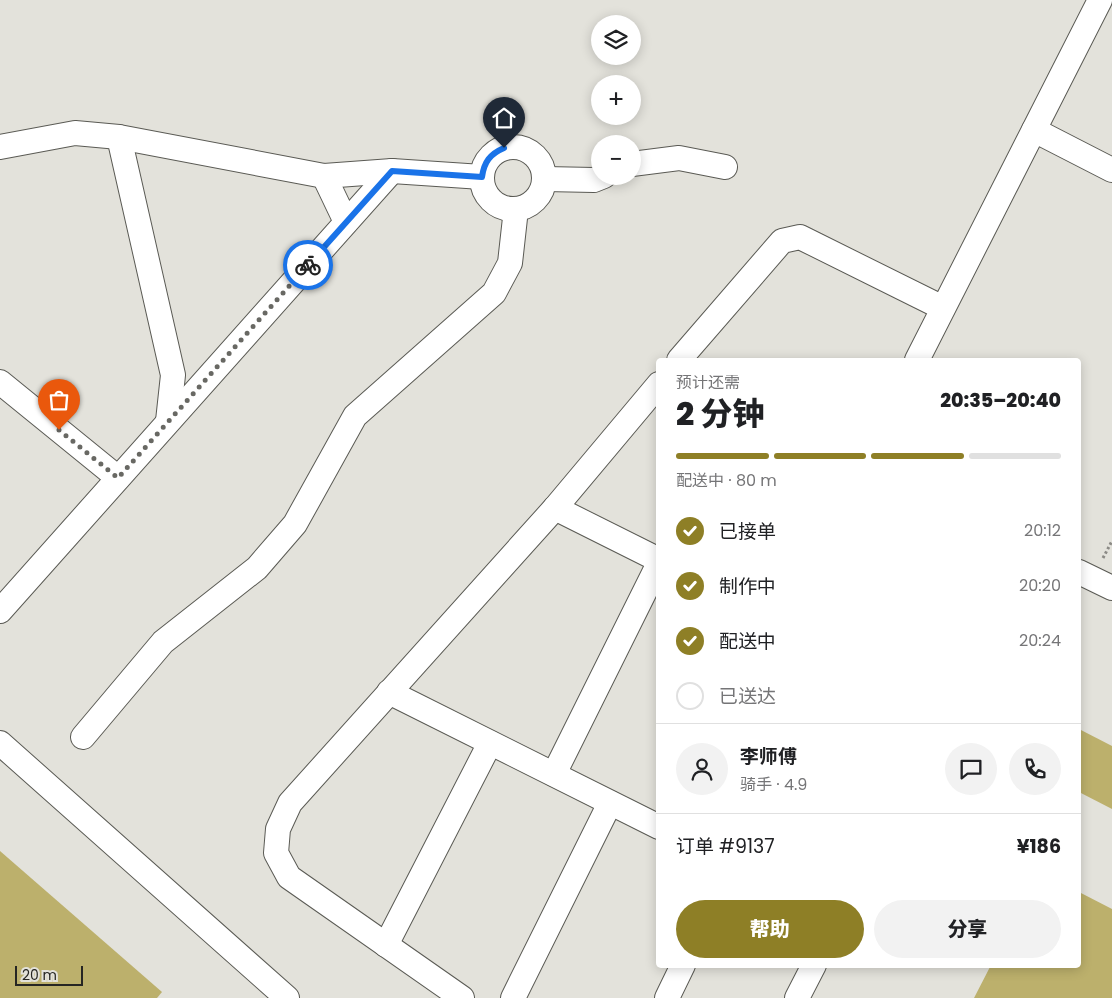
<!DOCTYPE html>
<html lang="zh">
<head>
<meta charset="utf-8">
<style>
  :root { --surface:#fff; --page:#f2f2f2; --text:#202124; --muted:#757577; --line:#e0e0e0; --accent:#8e7f26 }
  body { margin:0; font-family:Poppins,"Noto Sans SC",sans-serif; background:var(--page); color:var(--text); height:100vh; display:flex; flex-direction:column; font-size:19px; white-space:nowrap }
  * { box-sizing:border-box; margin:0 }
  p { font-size:16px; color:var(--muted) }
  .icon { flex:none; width:28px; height:28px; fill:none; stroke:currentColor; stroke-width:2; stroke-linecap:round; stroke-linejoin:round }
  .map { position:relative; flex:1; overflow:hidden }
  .panel { position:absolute; left:656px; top:358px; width:425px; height:610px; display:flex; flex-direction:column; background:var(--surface); border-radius:5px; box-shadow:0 2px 12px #0003 }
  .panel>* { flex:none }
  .controls { position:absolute; left:591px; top:15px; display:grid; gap:10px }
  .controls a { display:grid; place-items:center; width:50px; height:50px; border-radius:50%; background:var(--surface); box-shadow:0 2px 12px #0003; font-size:25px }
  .scale { position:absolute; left:15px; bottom:12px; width:68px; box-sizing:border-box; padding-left:5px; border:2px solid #262623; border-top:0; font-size:14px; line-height:18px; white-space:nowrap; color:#262623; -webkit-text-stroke:4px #e3e2db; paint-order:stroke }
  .pin { position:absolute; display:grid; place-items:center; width:42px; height:42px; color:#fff; margin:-51px -21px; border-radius:50% 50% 50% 0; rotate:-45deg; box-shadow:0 0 5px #0007 }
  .pin .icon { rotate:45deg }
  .courier { position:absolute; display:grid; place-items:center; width:50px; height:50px; margin:-25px; border:4px solid #1a73e8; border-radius:50%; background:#fff; color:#222; box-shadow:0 1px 6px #0007 }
  .overview em { font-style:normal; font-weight:800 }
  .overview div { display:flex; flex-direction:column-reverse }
  .overview { display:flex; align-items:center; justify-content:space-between; height:85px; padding:0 20px }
  h1 { font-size:32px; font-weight:800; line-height:38px }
  .bar { display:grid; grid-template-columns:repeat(4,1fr); gap:8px 5px; align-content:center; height:60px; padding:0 20px }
  .bar i { height:6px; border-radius:4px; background:var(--line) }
  .bar .current { background:var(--accent) }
  .bar p { grid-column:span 4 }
  .line { display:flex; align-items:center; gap:12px; padding:0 20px; border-top:1px solid var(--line) }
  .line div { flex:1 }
  .round { display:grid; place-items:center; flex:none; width:52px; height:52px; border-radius:26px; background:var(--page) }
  ol { padding:0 20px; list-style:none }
  li { display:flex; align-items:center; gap:15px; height:55px }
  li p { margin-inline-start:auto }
  li .icon { padding:5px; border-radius:50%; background:var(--accent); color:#fff; stroke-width:4 }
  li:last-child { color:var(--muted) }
  li i { width:28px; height:28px; border:2px solid var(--line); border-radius:50% }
  .cta { display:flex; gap:10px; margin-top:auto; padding:10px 20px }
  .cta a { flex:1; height:58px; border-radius:30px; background:var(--accent); color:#fff; font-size:20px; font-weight:800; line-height:58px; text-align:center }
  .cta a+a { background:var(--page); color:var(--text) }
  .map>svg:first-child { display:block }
  .green { fill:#bcb06c }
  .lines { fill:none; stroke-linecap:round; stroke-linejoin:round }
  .minor-casing { stroke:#5a5a54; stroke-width:26 }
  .path { stroke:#8b8a85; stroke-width:3; stroke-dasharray:2.5 2.5; stroke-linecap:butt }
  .minor { stroke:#fff; stroke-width:24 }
  .done { stroke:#686863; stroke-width:5; stroke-dasharray:0 9 }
  .route { stroke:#1a73e8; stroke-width:6 }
</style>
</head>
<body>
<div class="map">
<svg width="1112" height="998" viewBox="0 0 1112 998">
  <rect width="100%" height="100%" fill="#e3e2db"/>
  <!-- green -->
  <g class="green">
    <polygon points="1079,729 1112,746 1112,809 1079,792"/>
    <polygon points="0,851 162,992 157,998 0,998"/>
    <polygon points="1079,892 1112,909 1112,998 974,998 991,965 1079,965"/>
  </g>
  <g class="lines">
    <!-- minor casing -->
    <g class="minor-casing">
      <g id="minor">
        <polyline points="1034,130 1112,170"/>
        <polyline points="119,137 173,375 168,421"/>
        <circle cx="513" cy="178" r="31"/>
        <polyline points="0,147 75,133 119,137 324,176 392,171 482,177"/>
        <polyline points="632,164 679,158 725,167"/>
        <polyline points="324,176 346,222"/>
        <polyline points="545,179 594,180 604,176"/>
        <polyline points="679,360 782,241 800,237 943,308"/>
        <polyline points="917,360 1100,0"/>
        <polyline points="0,382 118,478"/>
        <polyline points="555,508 659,560"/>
        <polyline points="1079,572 1112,588"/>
        <polyline points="0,611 392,171"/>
        <polyline points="389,692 659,827"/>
        <polyline points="83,737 163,642 257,568 295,524 355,416 494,293 510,263 516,209"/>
        <polyline points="0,743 287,998"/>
        <polyline points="554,774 659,563"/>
        <polyline points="386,945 490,743"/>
        <polyline points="462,998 289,877 276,853 278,829 290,803 555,508 659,384"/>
        <polyline points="513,998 610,803"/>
        <polyline points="667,998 683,965"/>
        <polyline points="797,998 814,965"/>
      </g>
    </g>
    <!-- path -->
    <polyline class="path" points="1103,558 1112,541"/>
    <!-- minor -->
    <use href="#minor" class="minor"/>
  </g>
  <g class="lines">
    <!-- done -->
    <polyline class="done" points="59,430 118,478 308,265"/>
    <!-- route -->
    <path class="route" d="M 308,265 L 392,171 L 482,177 C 484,162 490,154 504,148"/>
  </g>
</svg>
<div class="controls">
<a><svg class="icon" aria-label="layers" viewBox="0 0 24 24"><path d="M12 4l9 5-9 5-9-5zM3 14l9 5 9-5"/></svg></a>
<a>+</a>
<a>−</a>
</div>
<div class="scale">20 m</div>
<div class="pin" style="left:59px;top:430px;background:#ea580c"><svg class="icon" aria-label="bag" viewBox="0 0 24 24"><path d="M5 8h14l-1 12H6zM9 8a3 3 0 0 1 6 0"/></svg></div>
<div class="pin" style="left:504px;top:148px;background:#1f2937"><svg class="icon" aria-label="home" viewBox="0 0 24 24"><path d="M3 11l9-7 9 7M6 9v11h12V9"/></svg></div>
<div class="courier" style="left:308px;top:265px"><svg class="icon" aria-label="bike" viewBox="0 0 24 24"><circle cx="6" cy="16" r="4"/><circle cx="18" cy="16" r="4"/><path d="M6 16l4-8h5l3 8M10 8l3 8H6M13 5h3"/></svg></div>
<section class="panel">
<div class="overview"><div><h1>2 分钟</h1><p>预计还需</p></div><em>20:35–20:40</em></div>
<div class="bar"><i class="current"></i><i class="current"></i><i class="current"></i><i></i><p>配送中 · 80 m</p></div>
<ol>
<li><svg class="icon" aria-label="check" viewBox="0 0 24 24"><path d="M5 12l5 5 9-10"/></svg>已接单<p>20:12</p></li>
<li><svg class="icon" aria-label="check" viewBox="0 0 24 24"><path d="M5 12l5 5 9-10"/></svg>制作中<p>20:20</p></li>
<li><svg class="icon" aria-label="check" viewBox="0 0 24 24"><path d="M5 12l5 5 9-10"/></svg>配送中<p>20:24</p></li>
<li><i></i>已送达</li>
</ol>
<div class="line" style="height:90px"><a class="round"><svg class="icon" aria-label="person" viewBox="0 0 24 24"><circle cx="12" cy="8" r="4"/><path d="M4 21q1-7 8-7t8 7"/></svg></a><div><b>李师傅</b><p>骑手 · 4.9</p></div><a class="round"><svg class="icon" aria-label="chat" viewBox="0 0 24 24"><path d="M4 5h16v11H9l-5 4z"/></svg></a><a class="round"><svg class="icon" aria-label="phone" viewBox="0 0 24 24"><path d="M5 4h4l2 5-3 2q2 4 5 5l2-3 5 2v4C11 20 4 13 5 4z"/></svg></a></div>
<div class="line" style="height:65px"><div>订单 #9137</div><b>¥186</b></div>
<div class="cta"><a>帮助</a><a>分享</a></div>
</section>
</div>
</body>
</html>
